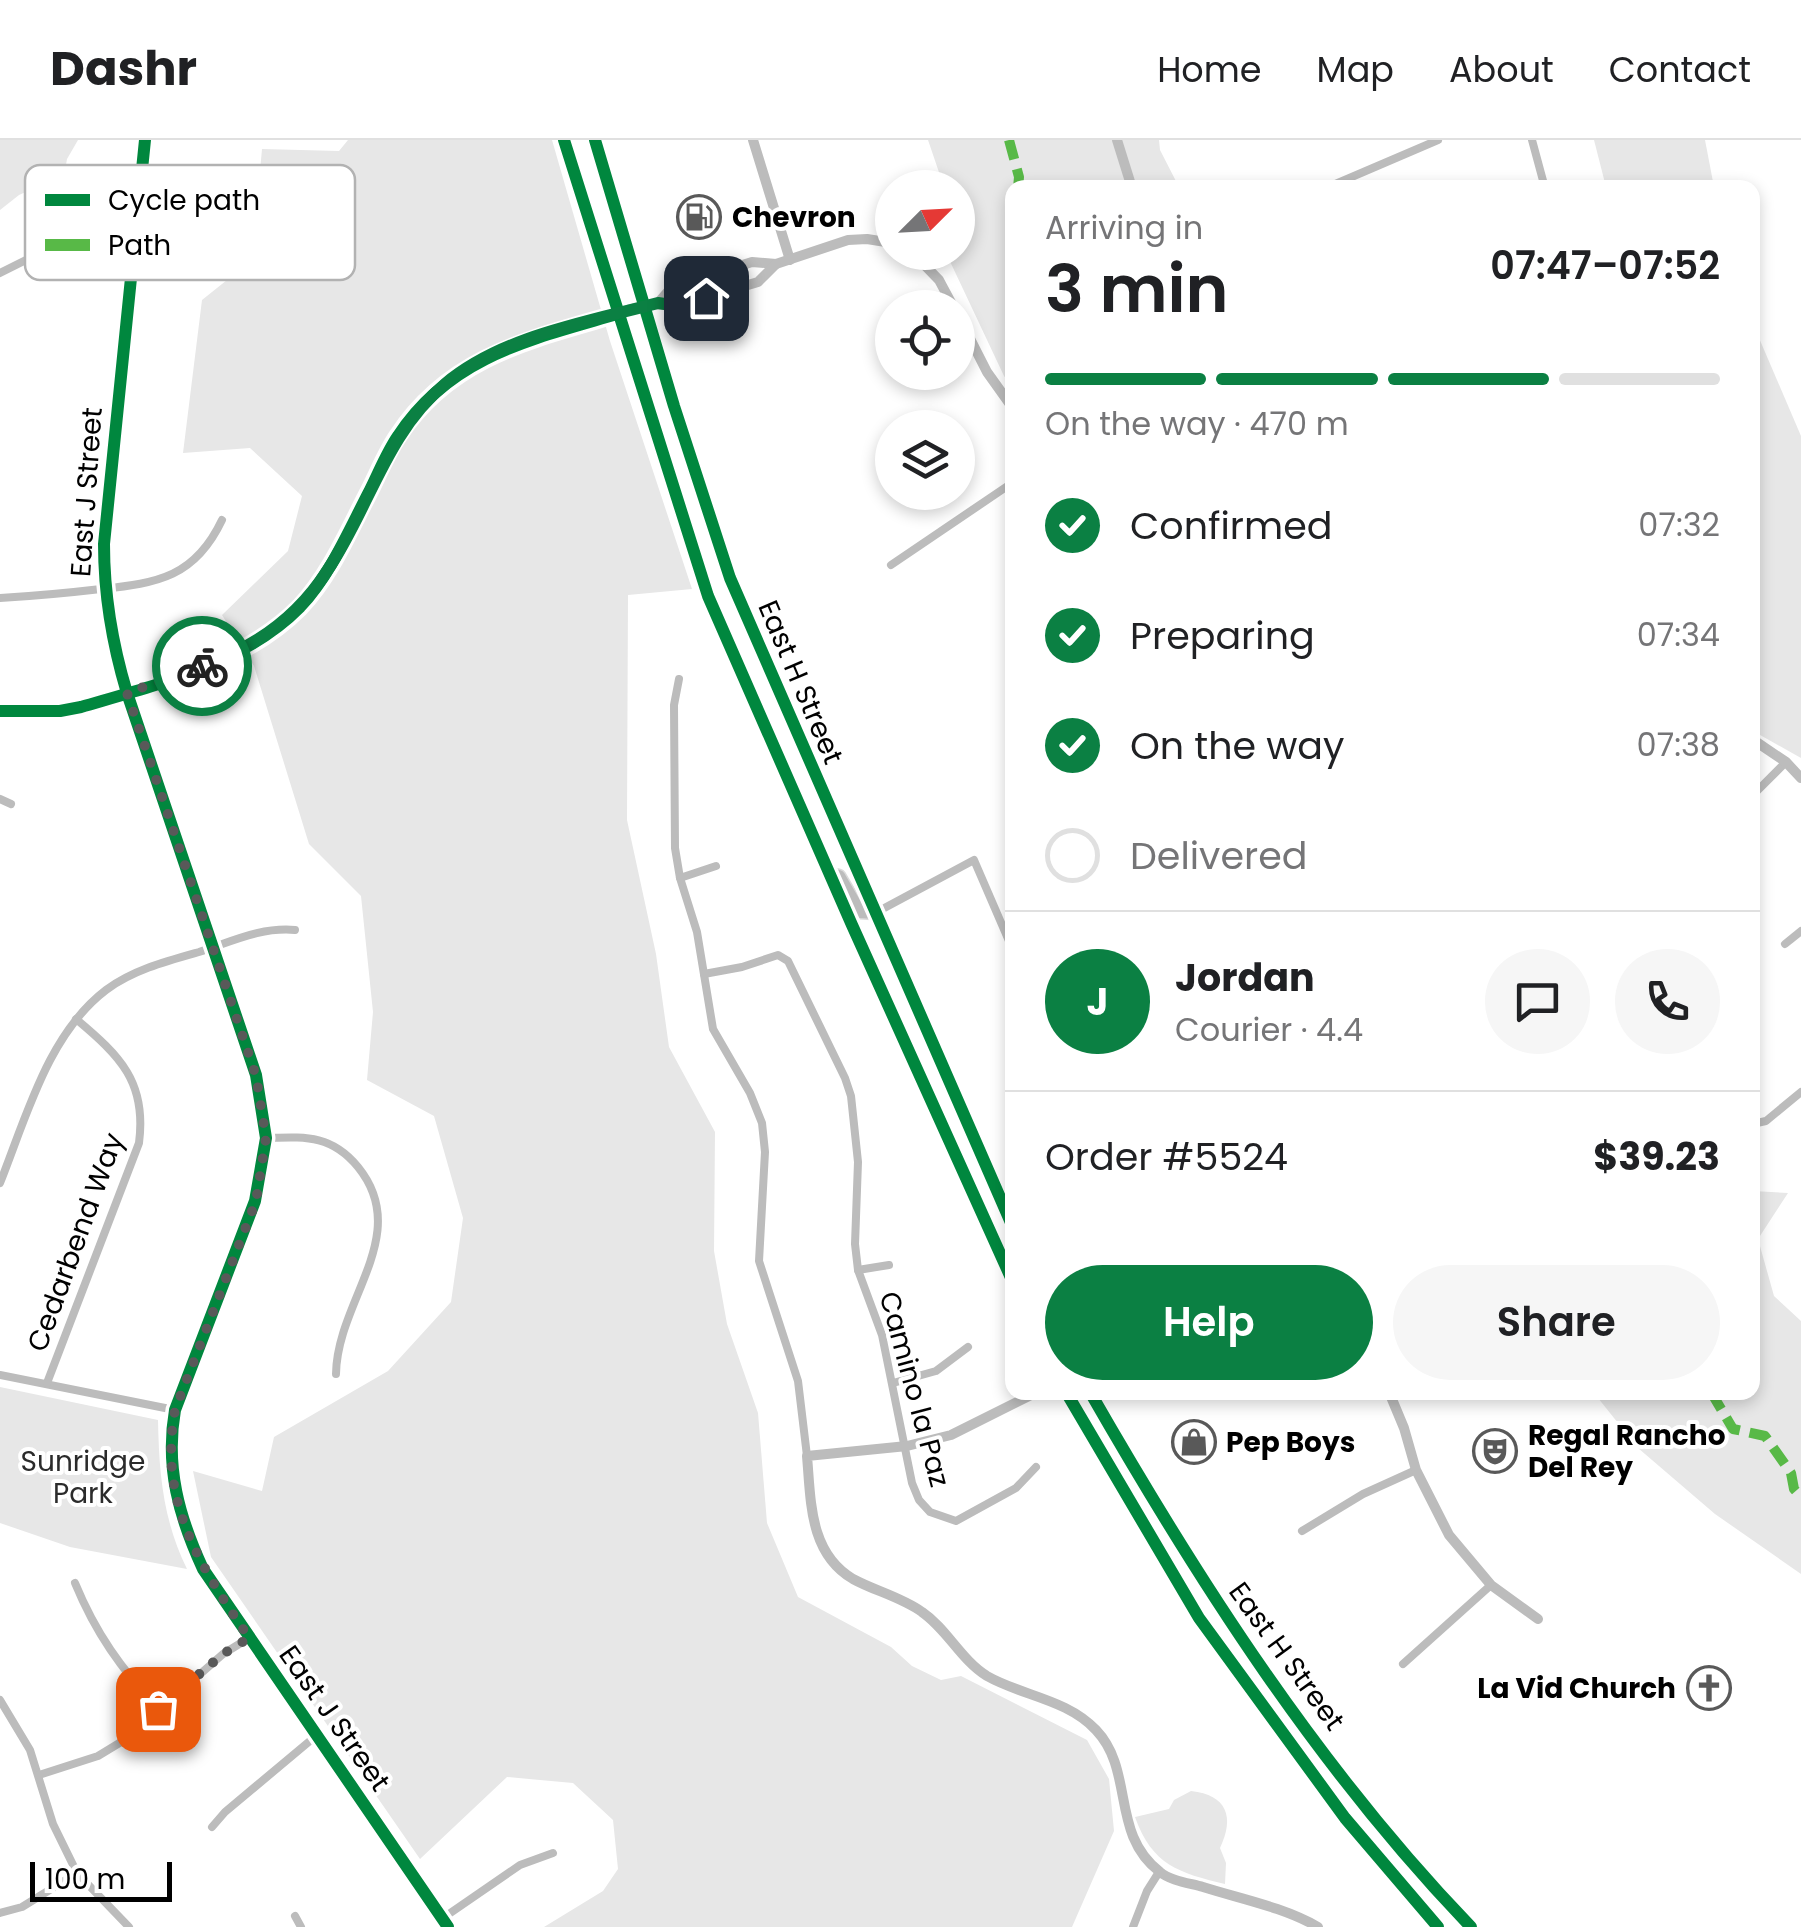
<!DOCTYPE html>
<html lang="en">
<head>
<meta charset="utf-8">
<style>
  :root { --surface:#fff; --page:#f6f6f6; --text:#202124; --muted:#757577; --line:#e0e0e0; --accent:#0b8043 }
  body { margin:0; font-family:Poppins,sans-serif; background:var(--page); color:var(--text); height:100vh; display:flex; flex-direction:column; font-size:38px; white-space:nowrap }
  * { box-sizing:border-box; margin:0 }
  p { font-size:32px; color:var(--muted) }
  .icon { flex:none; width:55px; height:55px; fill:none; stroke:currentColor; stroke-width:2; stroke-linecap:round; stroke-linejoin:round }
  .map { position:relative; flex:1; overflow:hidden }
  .sheet { position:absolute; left:1005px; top:40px; width:755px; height:1220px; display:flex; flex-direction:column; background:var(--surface); border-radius:20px; box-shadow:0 5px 15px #0003 }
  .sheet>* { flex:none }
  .needle { width:65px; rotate:66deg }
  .tools { position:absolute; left:875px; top:30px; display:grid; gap:20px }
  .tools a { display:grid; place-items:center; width:100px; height:100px; border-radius:50%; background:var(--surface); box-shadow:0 5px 15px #0003; font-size:50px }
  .scale { position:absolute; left:30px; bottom:25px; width:142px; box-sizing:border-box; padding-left:10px; border:5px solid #000; border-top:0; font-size:28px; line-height:35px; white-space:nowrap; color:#000; -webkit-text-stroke:8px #fff; paint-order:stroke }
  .pin { position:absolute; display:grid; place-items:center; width:85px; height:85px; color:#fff; margin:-42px; border-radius:20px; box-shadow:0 5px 15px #0006 }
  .courier { position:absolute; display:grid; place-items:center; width:100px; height:100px; margin:-50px; border:8px solid #0b8043; border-radius:50%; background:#fff; color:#222; box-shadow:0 2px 12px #0007 }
  .head em { font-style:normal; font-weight:600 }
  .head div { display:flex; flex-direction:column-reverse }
  .head { display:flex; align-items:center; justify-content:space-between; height:170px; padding:0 40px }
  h1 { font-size:65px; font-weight:600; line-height:75px }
  .bar { display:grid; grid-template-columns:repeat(4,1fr); gap:15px 10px; align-content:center; height:120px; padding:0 40px }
  .bar i { height:12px; border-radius:8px; background:var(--line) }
  .bar .selected { background:var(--accent) }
  .bar p { grid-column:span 4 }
  .line { display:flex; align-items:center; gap:25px; padding:0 40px; border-top:2px solid var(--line) }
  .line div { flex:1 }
  .round { display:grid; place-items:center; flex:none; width:105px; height:105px; border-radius:52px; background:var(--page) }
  ol { padding:0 40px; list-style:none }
  li { display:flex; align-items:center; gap:30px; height:110px }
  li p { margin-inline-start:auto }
  li .icon { padding:10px; border-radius:50%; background:var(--accent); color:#fff; stroke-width:4 }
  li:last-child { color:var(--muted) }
  li i { width:55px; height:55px; border:5px solid var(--line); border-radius:50% }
  .button { display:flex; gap:20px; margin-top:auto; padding:20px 40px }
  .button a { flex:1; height:115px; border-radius:60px; background:var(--accent); color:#fff; font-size:40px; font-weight:600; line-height:115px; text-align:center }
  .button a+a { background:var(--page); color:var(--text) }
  header { display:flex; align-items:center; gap:60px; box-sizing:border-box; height:140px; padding:0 50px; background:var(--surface); border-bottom:2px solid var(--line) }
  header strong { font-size:48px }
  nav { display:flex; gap:55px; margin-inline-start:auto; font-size:35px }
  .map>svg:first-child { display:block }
  .green { fill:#e7e7e7 }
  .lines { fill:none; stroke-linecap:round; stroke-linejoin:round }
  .primary-casing { stroke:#dbdbdb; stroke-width:15 }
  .minor { stroke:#bcbcbc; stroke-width:8 }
  .tertiary { stroke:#bcbcbc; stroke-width:10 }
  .secondary { stroke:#bfbfbf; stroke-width:11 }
  .primary { stroke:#bcbcbc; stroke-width:12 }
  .quiet { stroke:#58b947; stroke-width:10; stroke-dasharray:20 10; stroke-linecap:butt }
  .cycleway-casing { stroke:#fff; stroke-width:19 }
  .cycleway { stroke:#00873e; stroke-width:12 }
  .done { stroke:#595959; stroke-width:10; stroke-dasharray:0 18 }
  .route { stroke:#0b8043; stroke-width:12 }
  .labels { text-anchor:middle; stroke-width:8; stroke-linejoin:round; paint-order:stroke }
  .poi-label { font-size:28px; font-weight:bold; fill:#000; stroke:#fff; text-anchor:start }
  .street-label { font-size:28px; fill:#000; stroke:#fff }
  .park-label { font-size:28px; fill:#2b2b2b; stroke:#fff }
  .key { fill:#fff; stroke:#b2b2b2; stroke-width:2.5 }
  .key-label { font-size:28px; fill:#000 }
</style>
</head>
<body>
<header>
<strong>Dashr</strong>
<nav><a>Home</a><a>Map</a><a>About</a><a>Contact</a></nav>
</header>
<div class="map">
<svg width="1801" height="1787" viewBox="0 0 1801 1787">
  <rect width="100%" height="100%" fill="#fff"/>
  <!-- green -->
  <g class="green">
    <polygon points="0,0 78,0 67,19 63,42 74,72 72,94 63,96 56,68 39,46 19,55 0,70"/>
    <polygon points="348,0 552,0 610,201 692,449 628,455 627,680 656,814 669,907 715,992 714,1111 727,1184 758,1273 767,1383 798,1457 891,1507 912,1526 941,1540 961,1536 1087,1600 1109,1639 1114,1691 1072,1787 544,1787 603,1751 618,1729 613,1680 573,1643 507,1637 420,1719 211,1417 193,1331 262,1351 274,1297 388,1231 451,1162 463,1078 434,976 367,940 373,872 361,756 309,704 254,526 222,475 288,411 302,356 250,308 183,313 202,160 252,120 262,9 339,11"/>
    <polygon points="928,0 1159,0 1160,10 1179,47 1012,48 1012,246 1004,236 947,115 958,112 958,48 944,47"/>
    <polygon points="1594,0 1705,0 1714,47 1606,47"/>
    <polygon points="1753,184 1801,296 1801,618 1753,591"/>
    <polygon points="1753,1051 1788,1053 1758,1099 1774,1156 1801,1181 1801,1434 1715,1374 1638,1308 1594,1253 1752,1252"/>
    <path d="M 0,1247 L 158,1280 C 159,1334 163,1380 187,1429 L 70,1407 L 0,1383 Z"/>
    <path d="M 1191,1651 C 1227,1655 1235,1677 1220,1708 L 1226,1723 L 1225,1744 C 1179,1733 1152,1725 1135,1677 L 1169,1669 L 1174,1660 Z"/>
  </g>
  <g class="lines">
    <!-- primary casing -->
    <g class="primary-casing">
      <g id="primary">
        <polyline points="564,0 708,456 852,785 1012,1140"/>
        <polyline points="595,0 674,266 730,438 1012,1085"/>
        <polyline points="830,734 839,736 860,772 875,773"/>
        <polyline points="1066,1252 1199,1478 1345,1678 1438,1787"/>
        <path d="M 1090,1252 C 1199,1442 1319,1629 1471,1787"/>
      </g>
    </g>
    <!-- minor -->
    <g class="minor">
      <polyline points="1532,0 1545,48"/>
      <polyline points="1326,48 1438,0"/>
      <polyline points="0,133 34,116 61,110 132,120"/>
      <polyline points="891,425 1012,343"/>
      <path d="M 0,458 C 34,456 67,453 101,449 C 158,443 195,437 222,380"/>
      <polyline points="679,539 674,565 675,708 680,738 697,792 713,889 750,953 762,983 765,1012 759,1121 798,1241 807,1316"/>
      <polyline points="1752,656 1786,622"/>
      <polyline points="0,659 11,664"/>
      <polyline points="680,738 716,726"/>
      <polyline points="875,773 974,720 1012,808"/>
      <polyline points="1785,804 1801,791"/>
      <polyline points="704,834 742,827 778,815 788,821 845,938 851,956 858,1022 855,1104 858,1130 882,1195 912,1343 919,1360 930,1372 956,1381 1016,1348 1036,1327"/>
      <polyline points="1752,984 1766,981 1801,952"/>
      <path d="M 266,998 C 304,997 331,994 358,1027 C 413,1095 337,1160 336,1234"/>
      <path d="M 0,1043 C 26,978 48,894 106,850 C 133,830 167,821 199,812 C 231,802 260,787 295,790"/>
      <polyline points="858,1130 889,1125"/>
      <polyline points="0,1235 175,1270"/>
      <path d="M 47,1243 L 139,1003 C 147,942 120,916 76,879"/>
      <polyline points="893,1243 936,1231 968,1207"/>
      <polyline points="1302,1391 1363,1354 1416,1330"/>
      <path d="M 75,1443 C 96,1494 121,1528 158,1569"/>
      <polyline points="1403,1524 1491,1445"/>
      <polyline points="0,1560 30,1610 53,1684 77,1733 129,1787"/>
      <polyline points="39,1635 98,1616 126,1599 223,1514 249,1498"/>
      <polyline points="212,1687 225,1672 317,1595"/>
      <polyline points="0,1773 22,1767 77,1733"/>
      <polyline points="295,1776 301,1787"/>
      <polyline points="443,1778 520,1725 553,1713"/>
      <polyline points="1133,1787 1147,1751 1159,1732"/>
    </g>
    <!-- tertiary -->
    <g class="tertiary">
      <path d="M 145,0 L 104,404 C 104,456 112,503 127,553 L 256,935 L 266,998 L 255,1061 L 175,1270 C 165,1327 179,1377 203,1429 L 448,1787"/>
      <polyline points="753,0 790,120"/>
      <polyline points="1117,0 1132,48"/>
      <polyline points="912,112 939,140 954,168"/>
      <polyline points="658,163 672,147 752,122 776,124 848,100 867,99 892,103"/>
      <polyline points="654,164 678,166 758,142 776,124"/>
      <polyline points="958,175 987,232 1012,267"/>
      <polyline points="1752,599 1786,622 1801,638"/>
      <path d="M 1037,1252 L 951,1295 L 907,1306 L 807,1316 C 811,1361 809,1413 853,1439 C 875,1451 901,1457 922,1472 C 947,1489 961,1520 987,1536 C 1022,1556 1067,1559 1096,1590 C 1135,1631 1110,1694 1160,1732 C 1171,1741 1189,1743 1203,1747 C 1241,1759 1283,1767 1318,1787"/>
      <polyline points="1389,1252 1404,1288 1416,1330 1449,1395 1491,1445 1538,1479"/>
    </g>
    <!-- secondary -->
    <path class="secondary" d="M 0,571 L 60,571 L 81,567 C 156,545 243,524 299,467 C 334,432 354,381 376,337 C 383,324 389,309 397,297 C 452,212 554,190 645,166"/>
    <!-- primary -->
    <use href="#primary" class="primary"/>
    <!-- quiet -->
    <g class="quiet">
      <polyline points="1009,0 1019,37 1018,48"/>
      <polyline points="1711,1252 1733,1289 1765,1296 1791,1333 1794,1349 1801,1357"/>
    </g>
    <!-- cycleway casing -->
    <g class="cycleway-casing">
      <g id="cycleway">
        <path d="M 145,0 L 104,404 C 104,456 112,503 127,553 L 256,935 L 266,998 L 255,1061 L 175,1270 C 165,1327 179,1377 203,1429 L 448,1787"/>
        <polyline points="564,0 708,456 852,785 1012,1140"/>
        <polyline points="595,0 674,266 730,438 1012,1085"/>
        <path d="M 0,571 L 60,571 L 81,567 C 156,545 244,524 300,467 C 331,434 349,390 370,350 C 379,332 387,312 398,296 C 450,216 532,199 617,174"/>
        <polyline points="1066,1252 1199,1478 1345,1678 1438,1787"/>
        <path d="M 1090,1252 C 1199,1442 1319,1629 1471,1787"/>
      </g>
    </g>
    <!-- cycleway -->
    <use href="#cycleway" class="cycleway"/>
  </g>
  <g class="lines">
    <!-- done -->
    <path class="done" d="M 158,1569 L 223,1514 L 249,1498 C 200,1425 158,1363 175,1270 L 256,1061 L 266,998 L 256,936 L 127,553 L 202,526"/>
    <!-- route -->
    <path class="route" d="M 202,526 C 254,508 297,478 327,431 C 369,369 385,294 445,244 C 502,196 587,182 658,163 L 678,166 L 706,158"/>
  </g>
  <!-- icons -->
  <defs>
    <g id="fuel-ring" transform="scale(2.25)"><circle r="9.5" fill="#fff" stroke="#595959" stroke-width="1.5"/><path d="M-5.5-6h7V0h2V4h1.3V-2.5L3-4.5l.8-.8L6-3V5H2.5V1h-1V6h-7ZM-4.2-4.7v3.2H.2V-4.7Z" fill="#595959"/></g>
    <g id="shop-ring" transform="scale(2.25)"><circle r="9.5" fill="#fff" stroke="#595959" stroke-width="1.5"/><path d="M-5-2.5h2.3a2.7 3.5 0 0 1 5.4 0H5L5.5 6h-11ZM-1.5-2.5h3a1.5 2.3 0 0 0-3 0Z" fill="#595959"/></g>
    <g id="theatre-ring" transform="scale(2.25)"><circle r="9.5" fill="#fff" stroke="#595959" stroke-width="1.5"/><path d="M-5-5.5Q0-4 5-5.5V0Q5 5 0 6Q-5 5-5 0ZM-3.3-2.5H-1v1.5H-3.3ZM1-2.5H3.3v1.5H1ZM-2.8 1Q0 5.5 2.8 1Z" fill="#595959"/></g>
    <g id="church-ring" transform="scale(2.25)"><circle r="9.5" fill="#fff" stroke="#595959" stroke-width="1.5"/><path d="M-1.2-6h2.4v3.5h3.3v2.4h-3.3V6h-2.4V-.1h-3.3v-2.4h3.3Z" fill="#595959"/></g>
  </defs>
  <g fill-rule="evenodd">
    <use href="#fuel-ring" x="699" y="77"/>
    <use href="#shop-ring" x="1194" y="1302"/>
    <use href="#theatre-ring" x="1495" y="1311"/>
    <use href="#church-ring" x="1709" y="1548"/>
  </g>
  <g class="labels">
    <!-- poi labels -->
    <g class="poi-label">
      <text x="732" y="87">Chevron</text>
      <text x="1528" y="1305">Regal Rancho<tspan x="1528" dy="32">Del Rey</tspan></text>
      <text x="1226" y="1312">Pep Boys</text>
      <text x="1676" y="1558" text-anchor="end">La Vid Church</text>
    </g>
    <!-- street labels -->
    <g class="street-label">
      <text transform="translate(86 352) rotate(-86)" y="10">East J Street</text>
      <text transform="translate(801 542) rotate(67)" y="10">East H Street</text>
      <text transform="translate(75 1102) rotate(-70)" y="10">Cedarbend Way</text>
      <text transform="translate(915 1249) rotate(75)" y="10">Camino la Paz</text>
      <text transform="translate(1287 1516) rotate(54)" y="10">East H Street</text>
      <text transform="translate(335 1578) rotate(55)" y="10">East J Street</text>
    </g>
    <!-- park labels -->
    <g class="park-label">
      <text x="83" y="1331">Sunridge<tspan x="83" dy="32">Park</tspan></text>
    </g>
  </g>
  <!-- legend -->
  <rect x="25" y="25" width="330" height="115" rx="15" class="key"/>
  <rect x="45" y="54" width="45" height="12" fill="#00873e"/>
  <rect x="45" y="99" width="45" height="12" fill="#58b947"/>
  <g class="key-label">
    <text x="108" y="70">Cycle path</text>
    <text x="108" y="115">Path</text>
  </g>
</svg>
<div class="tools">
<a><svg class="needle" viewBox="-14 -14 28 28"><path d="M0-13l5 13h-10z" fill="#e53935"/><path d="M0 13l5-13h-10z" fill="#757577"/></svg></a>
<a><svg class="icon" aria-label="locate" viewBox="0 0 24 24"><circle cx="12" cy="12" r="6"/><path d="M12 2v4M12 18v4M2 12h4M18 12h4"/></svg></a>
<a><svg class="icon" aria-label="layers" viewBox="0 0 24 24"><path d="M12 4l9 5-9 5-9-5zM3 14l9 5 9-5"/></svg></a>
</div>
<div class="scale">100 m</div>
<div class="pin" style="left:158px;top:1569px;background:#ea580c"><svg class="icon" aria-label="bag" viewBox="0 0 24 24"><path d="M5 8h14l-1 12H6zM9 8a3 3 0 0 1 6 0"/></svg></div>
<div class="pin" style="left:706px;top:158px;background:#1f2937"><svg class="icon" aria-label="home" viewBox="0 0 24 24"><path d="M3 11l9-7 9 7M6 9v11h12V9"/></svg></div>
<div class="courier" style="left:202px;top:526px"><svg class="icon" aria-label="bike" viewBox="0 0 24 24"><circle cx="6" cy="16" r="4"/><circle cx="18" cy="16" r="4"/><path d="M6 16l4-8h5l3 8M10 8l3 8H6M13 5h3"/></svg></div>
<section class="sheet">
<div class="head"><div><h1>3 min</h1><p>Arriving in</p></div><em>07:47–07:52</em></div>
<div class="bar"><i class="selected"></i><i class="selected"></i><i class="selected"></i><i></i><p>On the way · 470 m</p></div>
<ol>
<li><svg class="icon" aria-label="check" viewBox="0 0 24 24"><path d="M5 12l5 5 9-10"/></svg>Confirmed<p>07:32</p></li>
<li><svg class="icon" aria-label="check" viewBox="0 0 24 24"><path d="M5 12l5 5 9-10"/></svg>Preparing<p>07:34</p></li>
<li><svg class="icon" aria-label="check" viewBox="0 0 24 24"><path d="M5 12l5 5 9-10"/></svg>On the way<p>07:38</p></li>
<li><i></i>Delivered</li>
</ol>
<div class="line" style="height:180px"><b class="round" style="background:var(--accent);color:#fff">J</b><div><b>Jordan</b><p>Courier · 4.4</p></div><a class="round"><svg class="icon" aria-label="chat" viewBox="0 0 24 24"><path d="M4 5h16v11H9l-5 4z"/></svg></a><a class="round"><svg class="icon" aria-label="phone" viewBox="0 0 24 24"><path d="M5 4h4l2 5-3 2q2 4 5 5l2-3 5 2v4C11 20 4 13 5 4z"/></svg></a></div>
<div class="line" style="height:130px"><div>Order #5524</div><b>$39.23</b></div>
<div class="button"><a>Help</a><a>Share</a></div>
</section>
</div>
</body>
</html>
